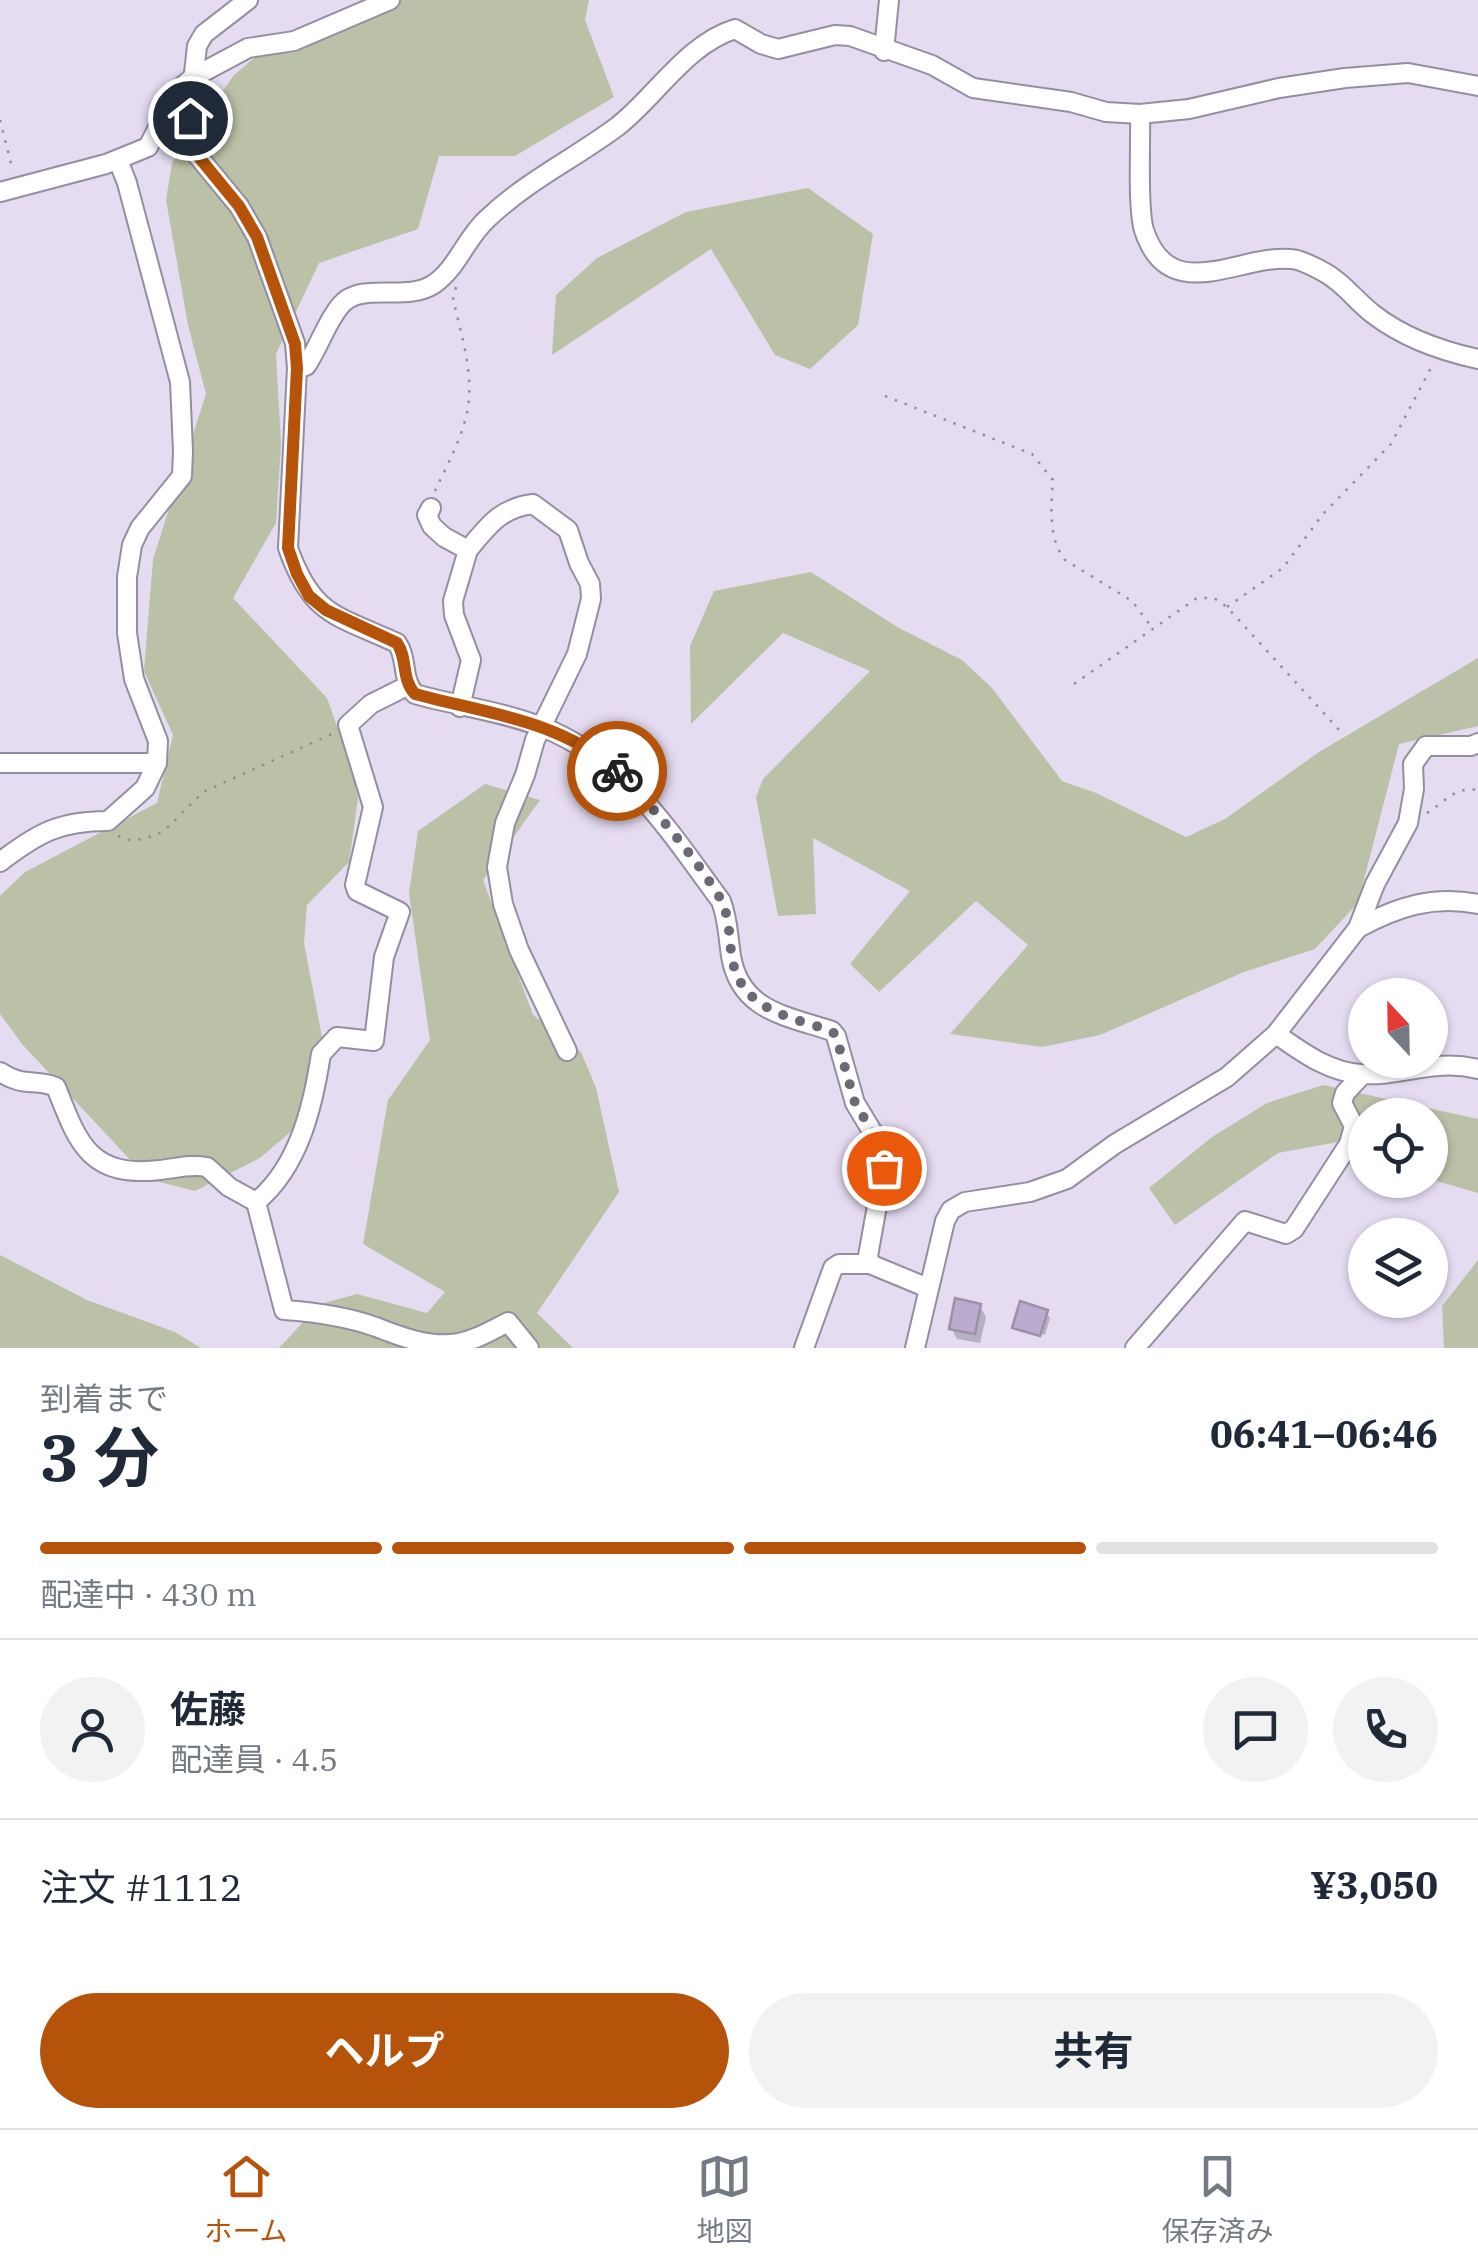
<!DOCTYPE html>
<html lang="ja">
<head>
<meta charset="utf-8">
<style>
  :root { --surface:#fff; --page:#f2f2f3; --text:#1f2937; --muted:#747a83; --line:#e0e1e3; --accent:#b45309 }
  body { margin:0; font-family:"IBM Plex Serif","Noto Sans JP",serif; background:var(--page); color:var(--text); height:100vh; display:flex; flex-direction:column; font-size:38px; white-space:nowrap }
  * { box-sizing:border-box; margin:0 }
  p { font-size:32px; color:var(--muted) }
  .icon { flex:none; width:55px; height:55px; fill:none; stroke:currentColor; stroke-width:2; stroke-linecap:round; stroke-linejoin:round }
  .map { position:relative; height:1348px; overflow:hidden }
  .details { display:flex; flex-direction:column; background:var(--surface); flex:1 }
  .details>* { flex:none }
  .needle { width:65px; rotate:338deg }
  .fabs { position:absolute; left:1348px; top:978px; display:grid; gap:20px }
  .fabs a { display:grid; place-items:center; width:100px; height:100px; border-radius:50%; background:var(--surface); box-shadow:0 2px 8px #0004; font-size:50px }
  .pin { position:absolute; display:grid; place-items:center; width:85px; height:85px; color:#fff; margin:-42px; border:5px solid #fff; border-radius:50%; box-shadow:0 2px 10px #0007 }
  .courier { position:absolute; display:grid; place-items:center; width:100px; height:100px; margin:-50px; border:8px solid #b45309; border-radius:50%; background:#fff; color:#222; box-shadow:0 2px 12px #0007 }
  .head em { font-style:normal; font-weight:700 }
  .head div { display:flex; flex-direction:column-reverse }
  .head { display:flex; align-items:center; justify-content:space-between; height:170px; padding:0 40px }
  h1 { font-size:65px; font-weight:700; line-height:75px }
  .bar { display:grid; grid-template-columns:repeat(4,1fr); gap:15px 10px; align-content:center; height:120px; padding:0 40px }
  .bar i { height:12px; border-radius:8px; background:var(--line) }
  .bar .on { background:var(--accent) }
  .bar p { grid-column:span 4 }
  .line { display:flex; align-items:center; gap:25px; padding:0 40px; border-top:2px solid var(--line) }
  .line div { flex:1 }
  .round { display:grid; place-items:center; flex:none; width:105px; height:105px; border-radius:52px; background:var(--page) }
  .primary-button { display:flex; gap:20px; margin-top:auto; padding:20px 40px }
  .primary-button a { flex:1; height:115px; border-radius:60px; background:var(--accent); color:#fff; font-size:40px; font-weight:700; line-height:115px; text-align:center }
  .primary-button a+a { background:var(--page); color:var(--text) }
  .menu { display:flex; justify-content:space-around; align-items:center; height:140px; border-top:2px solid var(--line); background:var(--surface); font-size:28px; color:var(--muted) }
  .menu a { display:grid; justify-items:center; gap:5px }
  .menu .on { color:var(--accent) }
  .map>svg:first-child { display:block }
  .green { fill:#bbc1a7 }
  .shadow { fill:#0003 }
  .building { fill:#bbabd0; stroke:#9b92a7; stroke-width:2.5 }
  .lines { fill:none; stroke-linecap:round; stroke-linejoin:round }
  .minor-casing { stroke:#958da1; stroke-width:22 }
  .path { stroke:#928c9b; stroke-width:2.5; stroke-dasharray:2.5 8; stroke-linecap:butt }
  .minor { stroke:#fff; stroke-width:18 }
  .done { stroke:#6d6875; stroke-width:10; stroke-dasharray:0 18 }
  .route { stroke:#b45309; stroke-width:12 }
</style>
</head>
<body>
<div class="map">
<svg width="1478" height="1348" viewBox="0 0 1478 1348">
  <rect width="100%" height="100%" fill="#e5dcf2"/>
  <!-- green -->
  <g class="green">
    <polygon points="367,0 589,0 585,20 614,97 515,156 439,156 418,229 319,263 276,354 281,444 276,523 233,598 327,698 352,769 358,799 349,862 307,905 304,943 322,1037 294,1129 260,1158 195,1191 148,1179 22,1044 0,1014 0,896 25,872 157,803 173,735 144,671 153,559 206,394 188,325 166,200 172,163 234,75 275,40"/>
    <polygon points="808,188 873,234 858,325 810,369 775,355 711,249 552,355 556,295 597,258 686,212"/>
    <polygon points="811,572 899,628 962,660 992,688 1062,781 1096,793 1186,837 1225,819 1319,752 1478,658 1478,726 1399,744 1358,903 1315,949 1244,972 1100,1035 1042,1047 950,1034 1028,945 976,901 879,992 850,964 910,891 813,838 816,914 778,916 756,797 763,779 870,671 783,633 691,724 690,646 714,591"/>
    <polygon points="485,784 540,800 483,880 533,1015 581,1052 596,1088 619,1192 537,1313 573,1348 279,1348 320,1304 357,1294 427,1313 445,1292 363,1244 388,1100 430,1040 409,893 418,831"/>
    <polygon points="1323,1085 1478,1119 1478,1193 1430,1179 1430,1115 1365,1115 1365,1160 1338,1142 1278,1153 1175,1225 1149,1188 1212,1137 1267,1103"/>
    <polygon points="0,1255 87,1300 175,1332 201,1348 0,1348"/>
    <polygon points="1478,1260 1478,1348 1444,1348 1442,1306"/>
  </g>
  <!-- shadow -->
  <g class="shadow">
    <polygon points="1021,1304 1046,1312 1050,1318 1045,1335 1016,1327 1016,1330 1014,1328"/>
    <polygon points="980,1306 986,1317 980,1343 957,1339 951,1328"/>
  </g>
  <!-- building -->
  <g class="building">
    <polygon points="955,1298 981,1304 975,1334 949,1329"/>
    <polygon points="1020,1301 1048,1310 1040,1336 1012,1328"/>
  </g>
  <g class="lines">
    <!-- minor casing -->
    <g class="minor-casing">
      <g id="minor">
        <path d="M 248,0 L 204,34 L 197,46 L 189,118 L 197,155 L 239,206 L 257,237 L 295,343 L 297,368 L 288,548 C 312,616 336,615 397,643 C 408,659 401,679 415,694 C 457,706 501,711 542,727 C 626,760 669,831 721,901 C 728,919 728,936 731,956 C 740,1011 787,1016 832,1031 L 836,1036 L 855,1103 L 884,1151 L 884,1167 L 868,1256 L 870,1264 L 928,1288"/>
        <polyline points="884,51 889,0"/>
        <path d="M 1140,114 C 1141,141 1137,208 1144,230 C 1169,308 1240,254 1291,259 C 1300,259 1312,266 1320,270 C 1341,280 1355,300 1373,314 C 1404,338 1441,351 1478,359"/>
        <polyline points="0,192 106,164 148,147 177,91 192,78 248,48 294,41 390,0"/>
        <path d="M 297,368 L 306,366 C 319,347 326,323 340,306 C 361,280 405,303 434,284 C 458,267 466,238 487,219 C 528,180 574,159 618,126 C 656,96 687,44 735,29 L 761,44 L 778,49 L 835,35 L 850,36 L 932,65 L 973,88 L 1071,102 L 1106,112 L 1140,114 L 1189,109 L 1279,88 L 1345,78 L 1408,73 L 1478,86"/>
        <polyline points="431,508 427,515 432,526 444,537 468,550 453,601 454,615 471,660 460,707"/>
        <path d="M 468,550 C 488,526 500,508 533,504 L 568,530 L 579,563 L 590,584 L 591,599 L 577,654 L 535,740 L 525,775 L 505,823 L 497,867 L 503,904 L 519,950 L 567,1051"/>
        <polyline points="0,763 157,763"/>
        <path d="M 0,862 C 38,833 59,821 108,821 L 145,788 L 157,763 L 158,741 L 134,679 L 127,633 L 127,577 L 132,545 L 140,528 L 182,476 L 183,451 L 180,382 L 127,183 L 118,160"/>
        <path d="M 1358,928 C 1397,907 1433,895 1478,904"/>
        <path d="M 1276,1034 C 1302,1052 1328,1072 1361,1074 C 1402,1077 1433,1058 1478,1069"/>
        <path d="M 0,1072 C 24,1088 35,1078 56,1087 C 78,1143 89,1178 160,1170 C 177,1168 191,1164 207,1167 L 229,1187 L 256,1202 L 284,1310 C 314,1312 348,1317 376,1327 C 401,1337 431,1348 458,1343 C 476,1340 492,1330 508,1322 L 529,1348"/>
        <path d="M 256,1202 C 299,1167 313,1106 321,1054 L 337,1037 L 374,1041 L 384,957 L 400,912 L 357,891 L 355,885 L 373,807 L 348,725 L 371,704 L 407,686"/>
        <polyline points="804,1348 833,1268 839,1264 870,1264"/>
        <polyline points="915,1348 945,1221 951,1210 965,1202 1030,1192 1067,1179 1115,1144 1227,1077 1276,1034 1358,928 1375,884 1408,823 1414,789 1413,764 1426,746 1471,746 1478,743"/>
        <polyline points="1135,1348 1245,1221 1286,1234 1294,1229 1349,1144 1354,1126 1342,1103 1345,1093 1362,1075"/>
      </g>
    </g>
    <!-- path -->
    <g class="path">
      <polyline points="0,120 13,171"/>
      <path d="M 885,396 L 1032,454 L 1053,480 C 1051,505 1048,539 1065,560 L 1132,601 L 1153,629"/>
      <path d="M 435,491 C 446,467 460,442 466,417 C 476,377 461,336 453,298 L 456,287"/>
      <polyline points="1227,607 1283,568 1323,514 1391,444 1434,362"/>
      <polyline points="1074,684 1197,598 1214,598 1227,607 1342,733"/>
      <path d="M 1427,813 C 1445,802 1455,786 1478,790"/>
      <polyline points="118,836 130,840 144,839 164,831 203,792 334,733"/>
    </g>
    <!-- minor -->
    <use href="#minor" class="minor"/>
  </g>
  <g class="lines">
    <!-- done -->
    <path class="done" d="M 617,771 C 653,807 693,854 720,898 C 729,914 729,933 731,951 C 737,1009 786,1016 832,1031 L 836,1036 L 855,1103 L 884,1151 L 884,1168"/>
    <!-- route -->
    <path class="route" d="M 190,118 L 198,156 L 239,206 L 257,237 L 295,344 L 297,368 L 288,548 L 297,574 L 309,596 L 326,610 L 397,643 C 408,659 401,679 415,694 C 484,713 561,720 617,771"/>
  </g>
</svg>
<div class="fabs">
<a><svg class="needle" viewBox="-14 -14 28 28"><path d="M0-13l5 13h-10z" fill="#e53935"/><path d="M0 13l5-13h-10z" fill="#747a83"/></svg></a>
<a><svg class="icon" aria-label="locate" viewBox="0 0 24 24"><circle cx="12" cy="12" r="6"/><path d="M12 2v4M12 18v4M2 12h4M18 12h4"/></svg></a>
<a><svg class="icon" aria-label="layers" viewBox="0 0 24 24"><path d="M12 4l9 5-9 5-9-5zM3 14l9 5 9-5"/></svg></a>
</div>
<div class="pin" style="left:884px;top:1168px;background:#ea580c"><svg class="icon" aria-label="bag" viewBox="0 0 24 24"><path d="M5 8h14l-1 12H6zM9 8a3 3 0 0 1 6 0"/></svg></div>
<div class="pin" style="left:190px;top:118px;background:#1f2937"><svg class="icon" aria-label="home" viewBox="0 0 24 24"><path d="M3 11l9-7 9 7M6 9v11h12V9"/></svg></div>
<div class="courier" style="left:617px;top:771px"><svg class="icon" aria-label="bike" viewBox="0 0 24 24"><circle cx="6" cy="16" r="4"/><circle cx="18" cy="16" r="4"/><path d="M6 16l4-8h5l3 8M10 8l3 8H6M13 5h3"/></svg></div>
</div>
<section class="details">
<div class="head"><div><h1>3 分</h1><p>到着まで</p></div><em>06:41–06:46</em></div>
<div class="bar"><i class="on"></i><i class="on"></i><i class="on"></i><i></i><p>配達中 · 430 m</p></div>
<div class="line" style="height:180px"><a class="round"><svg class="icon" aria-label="person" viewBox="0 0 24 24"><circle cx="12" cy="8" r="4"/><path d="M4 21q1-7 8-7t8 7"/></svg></a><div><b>佐藤</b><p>配達員 · 4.5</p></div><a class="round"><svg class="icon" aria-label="chat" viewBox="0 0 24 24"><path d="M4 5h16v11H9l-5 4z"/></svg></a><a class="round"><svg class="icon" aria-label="phone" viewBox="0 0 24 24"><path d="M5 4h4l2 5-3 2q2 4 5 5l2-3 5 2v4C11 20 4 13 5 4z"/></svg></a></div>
<div class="line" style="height:130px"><div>注文 #1112</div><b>¥3,050</b></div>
<div class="primary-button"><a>ヘルプ</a><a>共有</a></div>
</section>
<nav class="menu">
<a class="on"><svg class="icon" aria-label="home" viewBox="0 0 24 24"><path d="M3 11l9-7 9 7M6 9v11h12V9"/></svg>ホーム</a>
<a><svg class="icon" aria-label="map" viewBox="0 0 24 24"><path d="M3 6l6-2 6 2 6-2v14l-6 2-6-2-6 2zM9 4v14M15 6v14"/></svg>地図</a>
<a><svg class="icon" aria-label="saved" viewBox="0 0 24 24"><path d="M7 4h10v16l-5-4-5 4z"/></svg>保存済み</a>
</nav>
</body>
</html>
